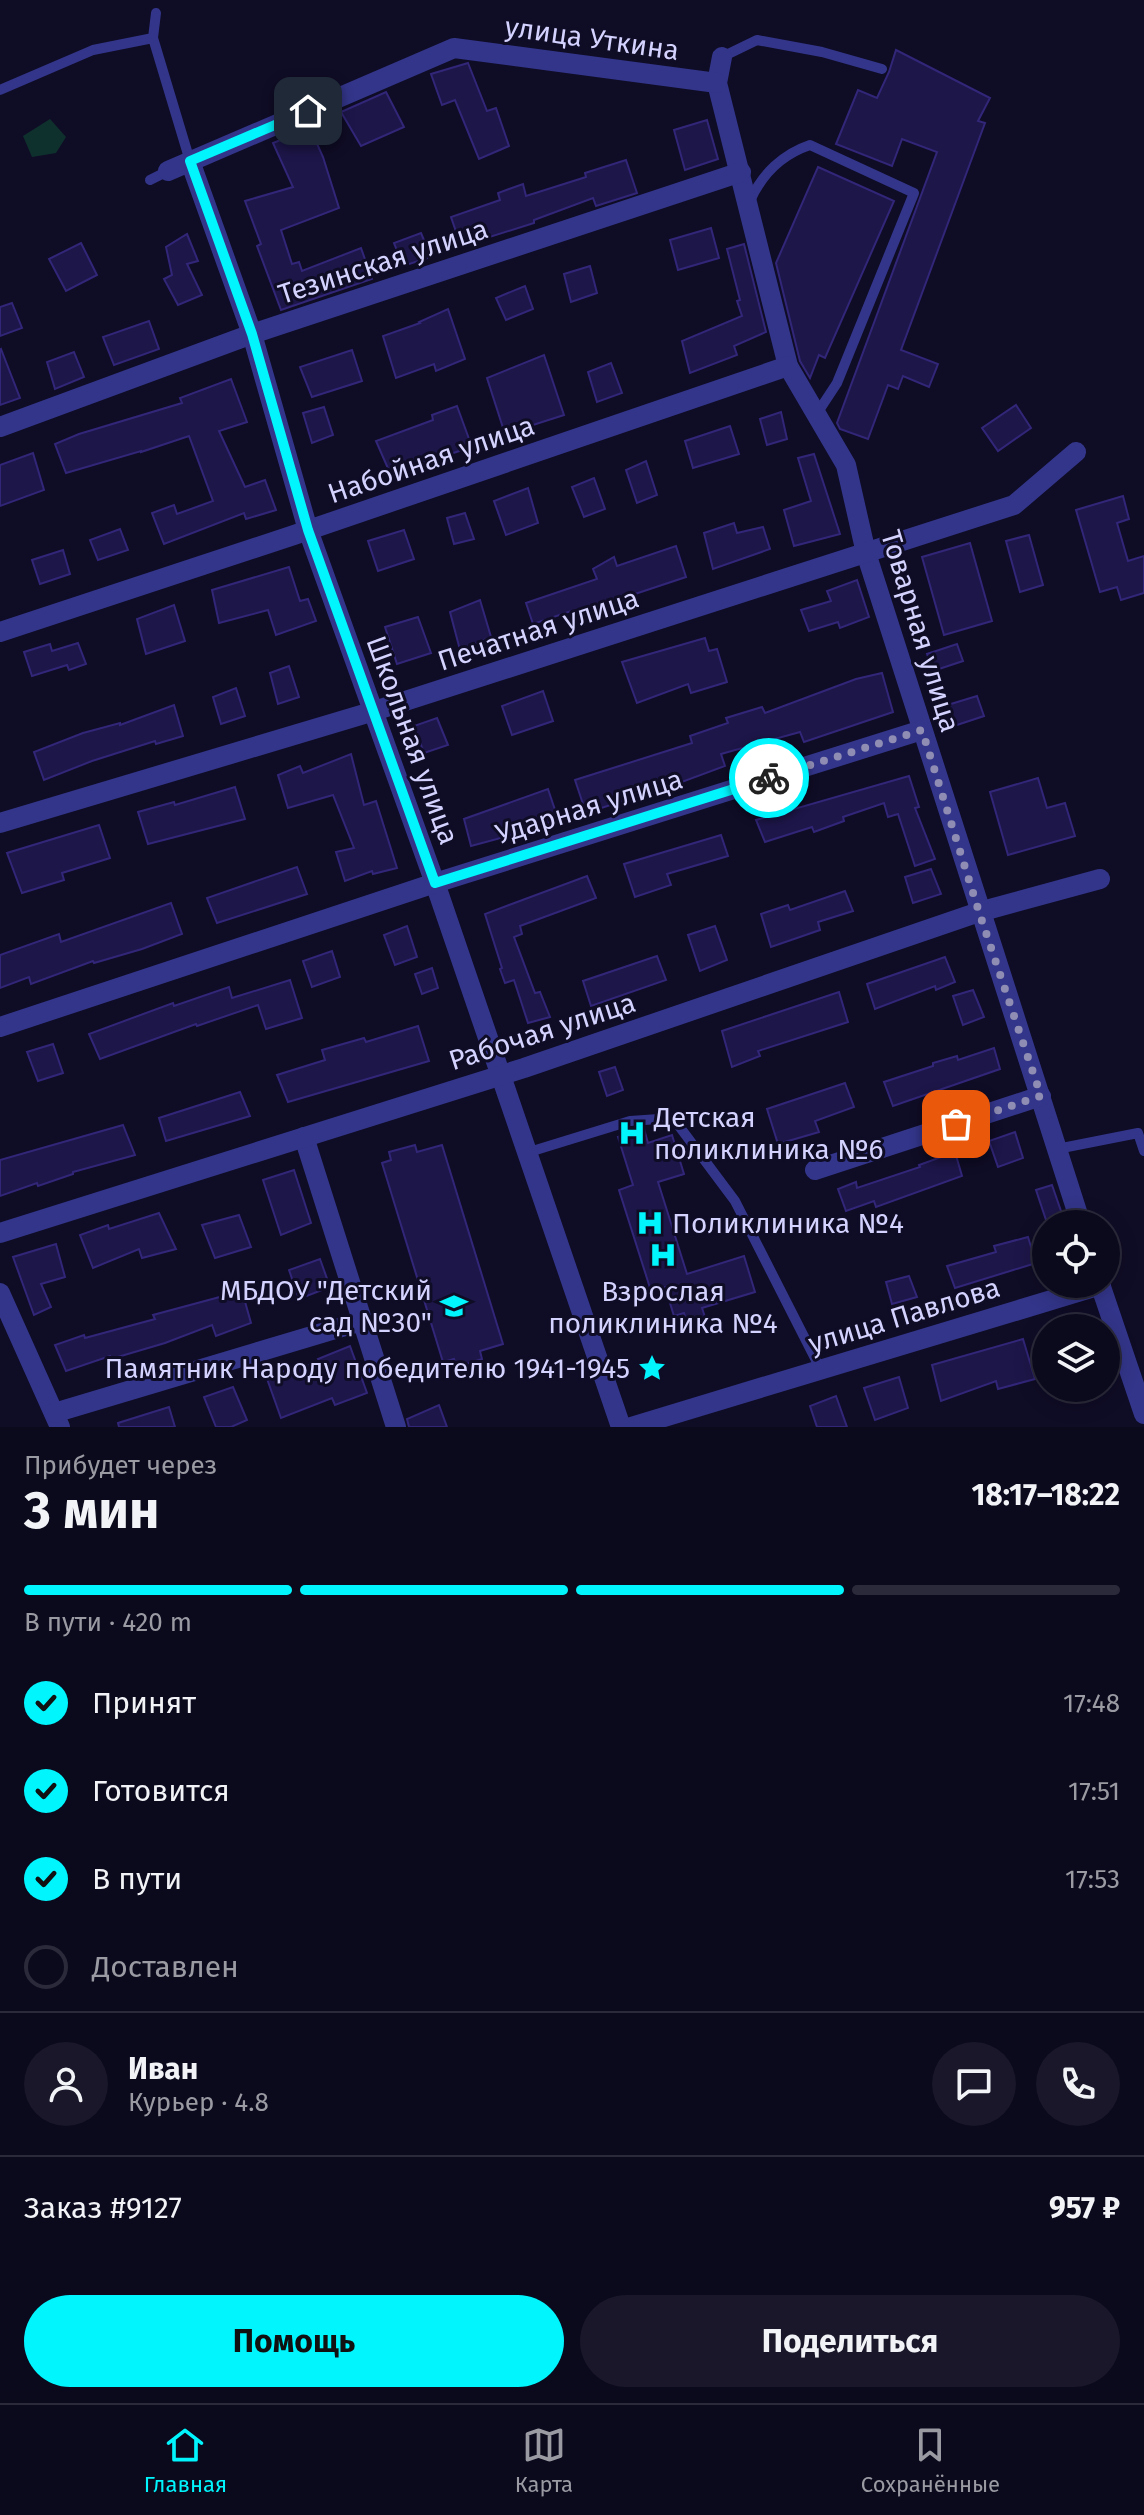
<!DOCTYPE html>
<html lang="ru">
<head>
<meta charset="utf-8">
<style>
  :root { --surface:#0b091c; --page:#191729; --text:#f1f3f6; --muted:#9a9aa3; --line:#2b2a3b; --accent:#00f5fd }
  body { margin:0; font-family:"Fira Sans",sans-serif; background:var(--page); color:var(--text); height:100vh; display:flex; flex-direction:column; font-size:30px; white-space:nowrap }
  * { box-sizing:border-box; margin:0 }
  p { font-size:26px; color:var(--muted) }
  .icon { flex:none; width:44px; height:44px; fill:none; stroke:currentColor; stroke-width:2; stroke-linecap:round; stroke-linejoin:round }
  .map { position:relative; height:1427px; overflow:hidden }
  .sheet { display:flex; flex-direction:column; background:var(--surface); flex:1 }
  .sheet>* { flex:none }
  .fabs { position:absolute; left:1032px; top:1210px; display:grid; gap:16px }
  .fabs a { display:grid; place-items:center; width:88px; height:88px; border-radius:50%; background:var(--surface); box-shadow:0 4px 20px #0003,0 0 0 2px var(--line); font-size:40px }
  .pin { position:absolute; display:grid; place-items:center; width:68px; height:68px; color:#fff; margin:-34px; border-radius:16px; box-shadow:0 4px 12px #0006 }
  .courier { position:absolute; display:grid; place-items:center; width:80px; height:80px; margin:-40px; border:6px solid #00f5fd; border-radius:50%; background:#fff; color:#222; box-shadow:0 2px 10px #0007 }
  .overview em { font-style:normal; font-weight:700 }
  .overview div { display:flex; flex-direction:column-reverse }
  .overview { display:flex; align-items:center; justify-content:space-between; height:136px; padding:0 24px }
  h1 { font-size:52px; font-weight:700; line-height:60px }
  .bar { display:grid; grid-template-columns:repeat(4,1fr); gap:12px 8px; align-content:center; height:96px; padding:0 24px }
  .bar i { height:10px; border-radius:6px; background:var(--line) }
  .bar .on { background:var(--accent) }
  .bar p { grid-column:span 4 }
  .line { display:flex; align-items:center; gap:20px; padding:0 24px; border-top:2px solid var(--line) }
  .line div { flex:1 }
  .round { display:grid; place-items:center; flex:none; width:84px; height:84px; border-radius:42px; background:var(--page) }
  ol { padding:0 24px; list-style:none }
  li { display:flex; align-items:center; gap:24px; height:88px }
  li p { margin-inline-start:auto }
  li .icon { padding:8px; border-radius:50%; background:var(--accent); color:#111; stroke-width:4 }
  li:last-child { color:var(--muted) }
  li i { width:44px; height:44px; border:4px solid var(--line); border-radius:50% }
  .cta { display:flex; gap:16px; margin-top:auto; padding:16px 24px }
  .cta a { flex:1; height:92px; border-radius:48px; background:var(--accent); color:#111; font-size:32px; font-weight:700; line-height:92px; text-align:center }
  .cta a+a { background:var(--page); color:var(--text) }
  .menu { display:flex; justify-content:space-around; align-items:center; height:112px; border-top:2px solid var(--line); background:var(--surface); font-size:22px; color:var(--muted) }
  .menu a { display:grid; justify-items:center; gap:4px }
  .menu .on { color:var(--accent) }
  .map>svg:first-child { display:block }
  .green { fill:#0f312d }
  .building { fill:#1d1649; stroke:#312678; stroke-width:2 }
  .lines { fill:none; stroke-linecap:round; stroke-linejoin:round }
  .service { stroke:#33358a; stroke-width:10 }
  .minor { stroke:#33358a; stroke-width:20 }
  .done { stroke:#8f8db3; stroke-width:8; stroke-dasharray:0 14.4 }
  .route { stroke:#00f5fd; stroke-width:10 }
  .labels { text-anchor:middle; stroke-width:6; stroke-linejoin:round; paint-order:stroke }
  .street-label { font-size:28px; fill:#d4d2ff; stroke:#0f0c26 }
  .poi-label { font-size:28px; fill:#d4d2ff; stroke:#0f0c26; text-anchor:start }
</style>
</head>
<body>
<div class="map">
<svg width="1144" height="1427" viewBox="0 0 1144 1427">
  <rect width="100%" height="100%" fill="#0f0c26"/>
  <!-- green -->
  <polygon class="green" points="50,119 66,137 56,153 32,157 23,136"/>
  <!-- building -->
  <g class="building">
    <polygon points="896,50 990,98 978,121 985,123 901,350 938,364 929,387 903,376 898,389 888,385 868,439 840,429 837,423 937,152 902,139 892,166 836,144 858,90 877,98 889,72"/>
    <polygon points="468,63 487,111 496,108 509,146 479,159 455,100 442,105 431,74"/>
    <polygon points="386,92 404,127 361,146 341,112"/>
    <polygon points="707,120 718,159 685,170 674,130"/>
    <polygon points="310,128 323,157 339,208 281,230 292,264 299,262 302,271 361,248 372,279 281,310 257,246 261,244 245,201 293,187 273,143"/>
    <polygon points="626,160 637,193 596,206 593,198 534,220 534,223 461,246 451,217 500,200 498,193 523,184 526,196 586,177 585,173"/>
    <polygon points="818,167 894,201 825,358 819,355 810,378 800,361 776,263"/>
    <polygon points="711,228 719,258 678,270 670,240"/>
    <polygon points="421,233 431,257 403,266 394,243"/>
    <polygon points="187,234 198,261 187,264 202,295 178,305 164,279 172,275 166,247"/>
    <polygon points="81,243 97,275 66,291 49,259"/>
    <polygon points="744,244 766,332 734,346 737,355 690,373 682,341 742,316 737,301 740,300 727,249"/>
    <polygon points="590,266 597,293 571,302 564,274"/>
    <polygon points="525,286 533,309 506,320 496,298"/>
    <polygon points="12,303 22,328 0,336 0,307"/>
    <polygon points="448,309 465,359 436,371 434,364 396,378 383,336 420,323 419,322"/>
    <polygon points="149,321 159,349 114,365 103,337"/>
    <polygon points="1,349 20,398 0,405 0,350"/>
    <polygon points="352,350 362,381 312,397 300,367"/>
    <polygon points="74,352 84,377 55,389 47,362"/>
    <polygon points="544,355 564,415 505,434 487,378"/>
    <polygon points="611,363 622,393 597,402 588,372"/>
    <polygon points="231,379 247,422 219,431 245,487 265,480 276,510 246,519 244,513 164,544 152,513 174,505 177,514 213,501 189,436 141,452 141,451 66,473 55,444 79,434 182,403 180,398"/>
    <polygon points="1016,405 1031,428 998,451 982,428"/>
    <polygon points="457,406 472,447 390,473 376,441 433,420 432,415"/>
    <polygon points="324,407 333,435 312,443 303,413"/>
    <polygon points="781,412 787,439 767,445 760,419"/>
    <polygon points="730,426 739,454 693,468 685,441"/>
    <polygon points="33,453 44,490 0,506 0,465"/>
    <polygon points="814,454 840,534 794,546 784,510 811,501 798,458"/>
    <polygon points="646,461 657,495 637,503 626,470"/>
    <polygon points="594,478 605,509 584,517 572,487"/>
    <polygon points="528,488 538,523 506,535 494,501"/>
    <polygon points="1123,496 1129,519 1117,523 1128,561 1144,556 1144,593 1121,600 1117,587 1100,592 1076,510"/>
    <polygon points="465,513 474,539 454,544 447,518"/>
    <polygon points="734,523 737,533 763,527 770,549 713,569 704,533"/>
    <polygon points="120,529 128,550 98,560 90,540"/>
    <polygon points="404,530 414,559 378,571 368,541"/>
    <polygon points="1029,535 1043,585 1020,592 1006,541"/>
    <polygon points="970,543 992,621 944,635 922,557"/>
    <polygon points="676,546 686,577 572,615 571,611 533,624 526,603 597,579 593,569 614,557 617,566"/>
    <polygon points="63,550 70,574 40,584 32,560"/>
    <polygon points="289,567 300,601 308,599 316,621 276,635 268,610 219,623 212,590"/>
    <polygon points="857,580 869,617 840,628 838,622 809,631 801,610 831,601 827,591"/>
    <polygon points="480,600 491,637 460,650 450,612"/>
    <polygon points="174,605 185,641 146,654 137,619"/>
    <polygon points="418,617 431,653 397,664 385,627"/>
    <polygon points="705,638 709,651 717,649 727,682 691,693 688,684 637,703 622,662"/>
    <polygon points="78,643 86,664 69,670 67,665 32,676 24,652 50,644 52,651"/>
    <polygon points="957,644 963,661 933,671 927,654"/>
    <polygon points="289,666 299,697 278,704 270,673"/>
    <polygon points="882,673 893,712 804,742 800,732 721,754 725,766 636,799 635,797 586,813 575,780 692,743 690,736 728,723 726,718 762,707 765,713 856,679"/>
    <polygon points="236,688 245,716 221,724 213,697"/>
    <polygon points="543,691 553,721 512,735 502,706"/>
    <polygon points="977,696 984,716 948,728 941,707"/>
    <polygon points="174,705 183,736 156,744 155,741 92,761 44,780 34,752 83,733 120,723 120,725"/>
    <polygon points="437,718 448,745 424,753 414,726"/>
    <polygon points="351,754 364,805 376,801 397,868 373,874 372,871 345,881 336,852 354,848 333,795 288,808 278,775 300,766 303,773"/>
    <polygon points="909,776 919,807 915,808 935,859 915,866 898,814 888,817 884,803 843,817 844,821 814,832 812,827 765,842 756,820"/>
    <polygon points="1038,778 1047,808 1065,803 1075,836 1008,855 990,792"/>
    <polygon points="235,787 245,819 148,844 138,812 174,802 175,805"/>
    <polygon points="548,789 558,819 523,832 471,846 464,819"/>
    <polygon points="99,825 110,858 62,873 64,880 22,893 7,853"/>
    <polygon points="721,835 728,856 667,874 671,885 635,897 624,864"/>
    <polygon points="297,867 307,894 217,923 207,898"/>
    <polygon points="931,869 941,894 913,903 905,877"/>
    <polygon points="587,876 596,898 520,926 522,934 514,937 535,993 540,992 550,1017 528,1023 514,980 505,983 500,969 502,968 485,914"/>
    <polygon points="845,891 853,911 818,922 820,930 771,947 761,914 788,905 790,910"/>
    <polygon points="171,903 182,934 142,949 94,963 93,961 31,984 29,977 0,988 0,955 59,934 61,942"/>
    <polygon points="407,926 417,957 395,965 384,935"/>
    <polygon points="715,926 727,960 700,971 688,935"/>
    <polygon points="332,951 340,977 312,987 303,961"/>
    <polygon points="657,956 666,980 591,1006 583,981"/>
    <polygon points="945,957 955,982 936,990 935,986 875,1009 867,984"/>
    <polygon points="432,968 438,988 422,994 415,974"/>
    <polygon points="290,980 302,1018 266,1029 258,1005 197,1026 196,1024 100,1059 89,1034 173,1003 174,1006 229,987 232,998"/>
    <polygon points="973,990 984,1017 963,1025 953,996"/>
    <polygon points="839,992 848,1022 758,1051 760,1056 732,1067 722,1031"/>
    <polygon points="418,1026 429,1061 288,1102 277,1075 325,1060 322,1050 364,1038 366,1042"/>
    <polygon points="53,1044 63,1073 38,1081 27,1052"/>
    <polygon points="994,1048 1000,1069 893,1106 884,1082 933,1066 933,1063 957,1056 958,1060"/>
    <polygon points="615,1067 623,1090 607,1096 599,1072"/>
    <polygon points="845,1083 854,1107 815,1121 819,1132 778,1144 767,1109"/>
    <polygon points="240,1092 250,1116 166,1141 159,1118"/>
    <polygon points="123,1125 135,1155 73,1172 73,1174 38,1186 37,1183 0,1196 0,1160"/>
    <polygon points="644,1129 648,1143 672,1135 684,1174 658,1182 687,1274 744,1256 755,1292 702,1308 705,1317 687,1322 684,1313 674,1316 665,1287 651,1291 619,1190 633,1185 618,1137"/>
    <polygon points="1015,1132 1023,1158 998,1167 989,1141"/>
    <polygon points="415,1145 417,1152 442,1145 503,1344 480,1351 482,1359 457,1367 454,1359 443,1362 382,1163 391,1160 389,1152"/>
    <polygon points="955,1152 962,1176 876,1207 874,1201 846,1211 838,1189 856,1182 857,1188 920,1167 919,1165"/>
    <polygon points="294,1170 311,1223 281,1235 263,1180"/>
    <polygon points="1052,1185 1062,1214 1046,1220 1036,1190"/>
    <polygon points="159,1213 176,1249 142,1258 139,1249 93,1268 80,1235 108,1225 109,1229"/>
    <polygon points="239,1215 251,1247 215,1258 202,1225"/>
    <polygon points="1028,1237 1036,1263 955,1288 947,1266 996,1252 994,1246"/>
    <polygon points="56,1244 65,1277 41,1284 51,1307 34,1315 13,1257"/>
    <polygon points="320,1259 330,1287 299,1299 289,1270"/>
    <polygon points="909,1276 917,1297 892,1304 886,1282"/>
    <polygon points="242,1291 251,1323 216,1336 212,1325 165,1343 111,1359 110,1356 66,1371 55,1345 84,1335 85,1338 155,1319 153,1315"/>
    <polygon points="1023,1339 1035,1379 998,1389 996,1381 941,1401 932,1365"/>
    <polygon points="350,1346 367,1393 335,1405 332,1398 281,1418 266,1376 320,1362 318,1359"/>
    <polygon points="899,1377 908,1408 875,1420 864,1388"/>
    <polygon points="233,1387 247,1420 231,1427 216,1427 204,1397"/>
    <polygon points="836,1396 847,1427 817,1427 810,1406"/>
    <polygon points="439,1405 447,1427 409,1427 407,1419"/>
    <polygon points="169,1407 175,1427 119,1427 118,1423"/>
  </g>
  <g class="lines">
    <!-- service -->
    <g class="service">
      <polyline points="153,38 156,13"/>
      <polyline points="722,57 757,40 822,52 882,69"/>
      <polyline points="0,90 93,50 153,38 190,161"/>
      <polyline points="150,180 168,171"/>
      <path d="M 750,201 C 762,174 783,154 810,145 L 914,193 L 837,383 L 816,415"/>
      <polyline points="1057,1149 1138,1133 1144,1151"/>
      <polyline points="526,1153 630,1121 673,1118 735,1201 821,1370"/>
    </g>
    <!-- minor -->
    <g class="minor">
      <polyline points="722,57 717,83 788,366 846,465 866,553 1081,1224"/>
      <polyline points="190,161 252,334 308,530 435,883 621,1427"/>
      <polyline points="168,171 454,48 717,83"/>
      <polyline points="0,427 252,334 741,172"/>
      <polyline points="0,632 294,535 788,366"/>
      <polyline points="0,823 371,712 1014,505 1076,452"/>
      <polyline points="0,1027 435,883 922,730"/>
      <polyline points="304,1137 396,1427"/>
      <polyline points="815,1170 1041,1096"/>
      <polyline points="0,1233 524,1068 979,912 1100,879"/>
      <polyline points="1100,1284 1144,1414"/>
      <polyline points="0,1293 60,1427"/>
      <polyline points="54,1413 362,1321"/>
      <polyline points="631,1427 1101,1285"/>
    </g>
  </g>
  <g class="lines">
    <!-- done -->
    <polyline class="done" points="769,778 922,730 979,912 1041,1096 956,1124"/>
    <!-- route -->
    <polyline class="route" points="308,111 190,161 252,334 308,530 435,883 769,778"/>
  </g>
  <!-- icons -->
  <defs>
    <g id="hospital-bare" transform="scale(2.16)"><path d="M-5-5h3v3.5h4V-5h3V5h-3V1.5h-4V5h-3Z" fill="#00f5fd" stroke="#0f0c26" stroke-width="2.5" paint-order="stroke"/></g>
    <g id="school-bare" transform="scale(2.16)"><path d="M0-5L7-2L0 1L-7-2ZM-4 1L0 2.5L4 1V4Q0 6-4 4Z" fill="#00f5fd" stroke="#0f0c26" stroke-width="2.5" paint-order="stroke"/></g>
    <g id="sight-bare" transform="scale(2.16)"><path d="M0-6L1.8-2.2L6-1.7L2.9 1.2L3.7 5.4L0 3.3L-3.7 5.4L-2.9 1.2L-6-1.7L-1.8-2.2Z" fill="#00f5fd" stroke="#0f0c26" stroke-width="2.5" paint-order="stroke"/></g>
  </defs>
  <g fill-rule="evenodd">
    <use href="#hospital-bare" x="632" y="1133"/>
    <use href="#hospital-bare" x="650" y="1223"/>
    <use href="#hospital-bare" x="663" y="1255"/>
    <use href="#school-bare" x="454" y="1306"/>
    <use href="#sight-bare" x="652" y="1368"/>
  </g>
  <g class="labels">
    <!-- street labels -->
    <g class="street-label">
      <text transform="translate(592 38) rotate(8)" y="10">улица Уткина</text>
      <text transform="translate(383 261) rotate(-18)" y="10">Тезинская улица</text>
      <text transform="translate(431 459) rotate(-19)" y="10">Набойная улица</text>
      <text transform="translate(538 629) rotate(-18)" y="10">Печатная улица</text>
      <text transform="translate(921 631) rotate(73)" y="10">Товарная улица</text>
      <text transform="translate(413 740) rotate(70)" y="10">Школьная улица</text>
      <text transform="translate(589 806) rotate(-17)" y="10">Ударная улица</text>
      <text transform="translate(542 1031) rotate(-18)" y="10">Рабочая улица</text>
      <text transform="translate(904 1315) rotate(-17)" y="10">улица Павлова</text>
    </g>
    <!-- poi labels -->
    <g class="poi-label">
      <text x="654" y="1127">Детская<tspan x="654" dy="32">поликлиника №6</tspan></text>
      <text x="672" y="1233">Поликлиника №4</text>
      <text x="432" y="1300" text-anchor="end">МБДОУ "Детский<tspan x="432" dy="32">сад №30"</tspan></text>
      <text x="663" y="1301" text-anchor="middle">Взрослая<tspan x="663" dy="32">поликлиника №4</tspan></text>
      <text x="630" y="1378" text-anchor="end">Памятник Народу победителю 1941-1945</text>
    </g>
  </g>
</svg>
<div class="fabs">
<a><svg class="icon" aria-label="locate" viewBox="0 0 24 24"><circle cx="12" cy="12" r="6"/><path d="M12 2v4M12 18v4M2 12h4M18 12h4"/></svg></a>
<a><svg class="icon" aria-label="layers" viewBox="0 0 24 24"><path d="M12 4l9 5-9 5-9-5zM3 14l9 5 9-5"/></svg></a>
</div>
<div class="pin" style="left:956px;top:1124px;background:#ea580c"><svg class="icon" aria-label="bag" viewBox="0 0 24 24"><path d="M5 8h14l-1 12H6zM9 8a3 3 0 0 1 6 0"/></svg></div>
<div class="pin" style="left:308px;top:111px;background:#1f2937"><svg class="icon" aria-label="home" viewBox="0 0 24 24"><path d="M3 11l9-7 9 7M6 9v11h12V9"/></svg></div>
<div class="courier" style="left:769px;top:778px"><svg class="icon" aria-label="bike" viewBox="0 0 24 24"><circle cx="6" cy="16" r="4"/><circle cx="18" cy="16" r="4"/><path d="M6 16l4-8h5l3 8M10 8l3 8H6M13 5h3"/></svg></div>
</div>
<section class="sheet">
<div class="overview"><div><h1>3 мин</h1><p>Прибудет через</p></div><em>18:17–18:22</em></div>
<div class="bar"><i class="on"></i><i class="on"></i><i class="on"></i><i></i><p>В пути · 420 m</p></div>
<ol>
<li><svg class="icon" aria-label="check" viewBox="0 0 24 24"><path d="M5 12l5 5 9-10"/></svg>Принят<p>17:48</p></li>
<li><svg class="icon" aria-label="check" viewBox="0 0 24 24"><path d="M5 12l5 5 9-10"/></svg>Готовится<p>17:51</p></li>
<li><svg class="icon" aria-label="check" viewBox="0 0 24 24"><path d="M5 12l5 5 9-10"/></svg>В пути<p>17:53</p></li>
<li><i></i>Доставлен</li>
</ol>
<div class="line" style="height:144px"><a class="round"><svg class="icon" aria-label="person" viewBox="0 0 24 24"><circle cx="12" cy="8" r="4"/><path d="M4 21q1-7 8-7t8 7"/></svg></a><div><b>Иван</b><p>Курьер · 4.8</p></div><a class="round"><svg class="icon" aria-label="chat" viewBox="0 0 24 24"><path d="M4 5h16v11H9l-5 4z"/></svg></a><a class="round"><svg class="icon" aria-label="phone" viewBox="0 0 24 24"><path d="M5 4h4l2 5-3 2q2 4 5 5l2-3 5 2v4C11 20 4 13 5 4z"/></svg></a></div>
<div class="line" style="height:104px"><div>Заказ #9127</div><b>957 ₽</b></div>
<div class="cta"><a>Помощь</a><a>Поделиться</a></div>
</section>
<nav class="menu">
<a class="on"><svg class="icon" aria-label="home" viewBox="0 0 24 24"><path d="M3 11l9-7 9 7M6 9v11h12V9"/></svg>Главная</a>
<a><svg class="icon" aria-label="map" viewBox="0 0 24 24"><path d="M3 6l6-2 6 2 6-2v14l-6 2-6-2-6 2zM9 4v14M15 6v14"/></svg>Карта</a>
<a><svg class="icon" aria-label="saved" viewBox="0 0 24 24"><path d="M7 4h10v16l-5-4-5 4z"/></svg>Сохранённые</a>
</nav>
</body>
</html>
